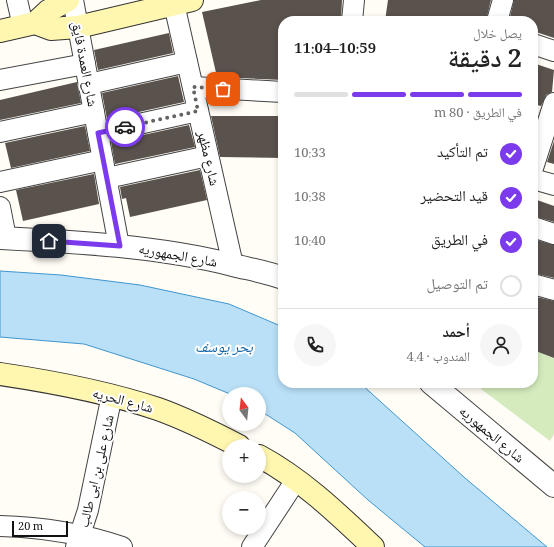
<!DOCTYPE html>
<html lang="ar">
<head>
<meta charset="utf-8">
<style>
  :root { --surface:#fff; --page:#f6f6f6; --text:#222; --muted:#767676; --line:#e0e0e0; --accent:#7c3aed }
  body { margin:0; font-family:Georgia,"Noto Naskh Arabic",serif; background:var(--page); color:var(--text); direction:rtl; height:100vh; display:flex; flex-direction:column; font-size:15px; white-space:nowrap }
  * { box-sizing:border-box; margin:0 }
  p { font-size:13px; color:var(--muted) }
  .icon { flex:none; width:22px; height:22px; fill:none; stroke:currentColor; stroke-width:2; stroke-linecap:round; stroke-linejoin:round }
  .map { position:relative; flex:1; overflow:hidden; direction:ltr }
  .sheet { position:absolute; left:278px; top:16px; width:260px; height:372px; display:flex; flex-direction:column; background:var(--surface); border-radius:16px; box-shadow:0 2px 6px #0003; direction:rtl }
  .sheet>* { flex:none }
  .needle { width:26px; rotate:345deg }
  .controls { position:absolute; left:222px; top:387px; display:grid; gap:8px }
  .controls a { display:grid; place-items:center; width:44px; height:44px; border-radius:50%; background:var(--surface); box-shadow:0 2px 6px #0003; font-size:20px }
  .scale { position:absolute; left:12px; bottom:10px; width:56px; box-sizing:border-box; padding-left:4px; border:2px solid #111; border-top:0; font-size:11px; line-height:14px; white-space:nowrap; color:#111; -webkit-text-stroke:3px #fff; paint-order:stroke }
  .pin { position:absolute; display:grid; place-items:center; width:34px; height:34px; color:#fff; margin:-17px; border-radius:8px; box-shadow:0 2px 6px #0006 }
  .courier { position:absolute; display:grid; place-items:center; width:40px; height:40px; margin:-20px; border:3px solid #7c3aed; border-radius:50%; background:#fff; color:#222; box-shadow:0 1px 5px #0007 }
  .overview em { font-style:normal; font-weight:600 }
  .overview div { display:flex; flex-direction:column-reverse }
  .overview { display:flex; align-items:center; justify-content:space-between; height:68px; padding:0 16px }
  h1 { font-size:26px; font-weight:600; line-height:30px }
  .bar { display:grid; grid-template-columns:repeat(4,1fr); gap:6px 4px; align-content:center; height:48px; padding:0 16px }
  .bar i { height:5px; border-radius:3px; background:var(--line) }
  .bar .current { background:var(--accent) }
  .bar p { grid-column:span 4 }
  .line { display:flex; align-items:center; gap:10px; padding:0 16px; border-top:1px solid var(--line) }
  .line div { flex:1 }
  .round { display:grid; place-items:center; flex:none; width:42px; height:42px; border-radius:21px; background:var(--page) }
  ol { padding:0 16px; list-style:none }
  li { display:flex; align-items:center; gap:12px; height:44px }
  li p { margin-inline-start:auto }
  li .icon { padding:4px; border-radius:50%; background:var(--accent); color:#fff; stroke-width:4 }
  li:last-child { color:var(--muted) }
  li i { width:22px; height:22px; border:2px solid var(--line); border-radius:50% }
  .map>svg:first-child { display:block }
  .green { fill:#d5ebbd }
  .water { fill:#b9e0f7; stroke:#3f96cf }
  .building { fill:#5a524d }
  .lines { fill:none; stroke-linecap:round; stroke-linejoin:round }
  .minor-casing { stroke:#444; stroke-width:22 }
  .tertiary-casing { stroke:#444; stroke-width:24 }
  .secondary-casing { stroke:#333; stroke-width:24 }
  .minor { stroke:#fff; stroke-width:20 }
  .tertiary { stroke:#fff; stroke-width:22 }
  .secondary { stroke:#fff6b0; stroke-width:22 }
  .done { stroke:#646461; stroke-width:4; stroke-dasharray:0 7.2 }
  .route { stroke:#7c3aed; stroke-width:5 }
  .labels { text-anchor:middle; stroke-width:4; stroke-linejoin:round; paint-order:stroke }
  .street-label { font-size:14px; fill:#111; stroke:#fff }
  .water-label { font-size:15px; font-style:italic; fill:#1768a6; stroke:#fff }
</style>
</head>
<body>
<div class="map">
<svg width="554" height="547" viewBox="0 0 554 547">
  <rect width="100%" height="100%" fill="#fffdf5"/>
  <!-- green -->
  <polygon class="green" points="533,350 554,358 554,434 550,441 481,389 484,383 533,383"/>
  <!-- water -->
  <polygon class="water" points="0,271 61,275 140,285 229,304 283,327 283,383 360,383 465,478 547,547 425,547 368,500 295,433 259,410 259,394 230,394 194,379 84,344 0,337"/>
  <!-- building -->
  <g class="building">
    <polygon points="261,0 342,0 341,21 283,21 283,80 217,77 202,12"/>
    <polygon points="388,0 491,0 486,21 385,21"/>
    <polygon points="514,0 554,0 554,38 533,31 533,21 509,21"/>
    <polygon points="169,33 173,53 98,70 94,50"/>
    <polygon points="533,63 554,70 552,92 546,95 541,106 533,104"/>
    <polygon points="178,76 184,102 107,119 102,93"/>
    <polygon points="77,82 81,103 0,120 0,100"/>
    <polygon points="211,116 283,116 283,158 220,157"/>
    <polygon points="189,125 195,147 115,164 111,142"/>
    <polygon points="85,126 90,151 11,168 5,143"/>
    <polygon points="554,141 554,164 547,162"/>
    <polygon points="200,170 207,200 130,217 126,198 122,199 120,187"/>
    <polygon points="94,174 99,204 23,221 16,190"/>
    <polygon points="537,200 554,206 554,222 533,216"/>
    <polygon points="533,239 554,245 554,278 533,273"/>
    <polygon points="533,296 554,301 554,358 533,350"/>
  </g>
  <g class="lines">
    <!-- minor casing -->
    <g class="minor-casing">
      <g id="minor">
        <polyline points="17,0 23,26"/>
        <polyline points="73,0 119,246"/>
        <polyline points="174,4 233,265"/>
        <polyline points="352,21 354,0"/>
        <polyline points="497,21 503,0"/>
        <polyline points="533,44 554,51"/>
        <polyline points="0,80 85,64"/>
        <polyline points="89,84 187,62"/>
        <polyline points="193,87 283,92"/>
        <polyline points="0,132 94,112"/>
        <polyline points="98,133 198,111"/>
        <polyline points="533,168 554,103"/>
        <polyline points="107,178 208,156"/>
        <polyline points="533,179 554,185"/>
        <polyline points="0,182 103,160"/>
        <polyline points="0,207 6,238"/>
        <polyline points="533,227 554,234"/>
        <polyline points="533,284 554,290"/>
        <path d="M 0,526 C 41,527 84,534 122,547"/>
        <polyline points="76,547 88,510 112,395"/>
        <polyline points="252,547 296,480"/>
      </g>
    </g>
    <!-- tertiary casing -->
    <g class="tertiary-casing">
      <g id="tertiary">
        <path d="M 0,238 C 78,242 157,246 233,265 C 249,269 267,272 283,278"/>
        <polyline points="431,383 554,486"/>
      </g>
    </g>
    <!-- secondary casing -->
    <g class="secondary-casing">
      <g id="secondary">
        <polyline points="35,23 48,11 68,0"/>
        <polyline points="0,31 35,23 51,29 78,27 192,0"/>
        <path d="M 0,374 C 54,382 107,392 158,409 C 186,419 214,433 239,446"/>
        <path d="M 259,456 C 302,479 338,514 373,547"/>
      </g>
    </g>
    <!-- minor -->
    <use href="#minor" class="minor"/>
    <!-- tertiary -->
    <use href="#tertiary" class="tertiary"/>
    <!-- secondary -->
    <use href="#secondary" class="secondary"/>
  </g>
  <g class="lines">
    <!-- done -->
    <polyline class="done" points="125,127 198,111 193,87 223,89"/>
    <!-- route -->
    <polyline class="route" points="49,241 120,246 98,133 125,127"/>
  </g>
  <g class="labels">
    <!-- street labels -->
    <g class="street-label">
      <text transform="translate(85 64) rotate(79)" y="5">شارع العمدة فايق</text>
      <text transform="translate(209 158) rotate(77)" y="5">شارع مظهر</text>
      <text transform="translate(178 255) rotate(10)" y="5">شارع الجمهوريه</text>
      <text transform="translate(123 400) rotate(15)" y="5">شارع الحريه</text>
      <text transform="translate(492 434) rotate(40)" y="5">شارع الجمهوريه</text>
      <text transform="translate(96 471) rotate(-77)" y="5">شارع على بن ابى طالب</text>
    </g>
    <!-- water labels -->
    <g class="water-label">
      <text x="224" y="352">بحر يوسف</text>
    </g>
  </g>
</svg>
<div class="controls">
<a><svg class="needle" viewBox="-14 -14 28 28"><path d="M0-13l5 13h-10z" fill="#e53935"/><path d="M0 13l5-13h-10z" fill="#767676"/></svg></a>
<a>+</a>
<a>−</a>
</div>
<div class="scale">20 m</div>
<div class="pin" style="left:223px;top:89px;background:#ea580c"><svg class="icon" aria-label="bag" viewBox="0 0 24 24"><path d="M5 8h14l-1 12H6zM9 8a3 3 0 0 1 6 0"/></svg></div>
<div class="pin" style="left:49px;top:241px;background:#1f2937"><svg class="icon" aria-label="home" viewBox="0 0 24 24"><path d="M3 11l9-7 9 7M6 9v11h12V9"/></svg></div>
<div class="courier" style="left:125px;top:127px"><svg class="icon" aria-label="car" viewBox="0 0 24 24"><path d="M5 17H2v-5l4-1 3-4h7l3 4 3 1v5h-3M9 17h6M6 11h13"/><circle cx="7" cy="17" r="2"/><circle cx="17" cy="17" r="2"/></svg></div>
<section class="sheet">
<div class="overview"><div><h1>2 دقيقة</h1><p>يصل خلال</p></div><em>10:59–11:04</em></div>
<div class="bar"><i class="current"></i><i class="current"></i><i class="current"></i><i></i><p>في الطريق · 80 m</p></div>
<ol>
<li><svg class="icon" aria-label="check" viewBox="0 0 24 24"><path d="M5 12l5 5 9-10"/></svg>تم التأكيد<p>10:33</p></li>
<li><svg class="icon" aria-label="check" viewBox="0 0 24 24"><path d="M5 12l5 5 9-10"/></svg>قيد التحضير<p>10:38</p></li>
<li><svg class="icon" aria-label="check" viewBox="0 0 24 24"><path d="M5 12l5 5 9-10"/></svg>في الطريق<p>10:40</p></li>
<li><i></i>تم التوصيل</li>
</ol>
<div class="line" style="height:72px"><a class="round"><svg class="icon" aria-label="person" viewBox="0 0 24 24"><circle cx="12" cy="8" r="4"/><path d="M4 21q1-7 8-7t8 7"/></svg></a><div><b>أحمد</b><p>المندوب · 4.4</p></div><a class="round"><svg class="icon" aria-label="phone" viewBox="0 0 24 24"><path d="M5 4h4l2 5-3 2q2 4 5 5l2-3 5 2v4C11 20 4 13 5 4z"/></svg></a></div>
</section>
</div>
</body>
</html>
